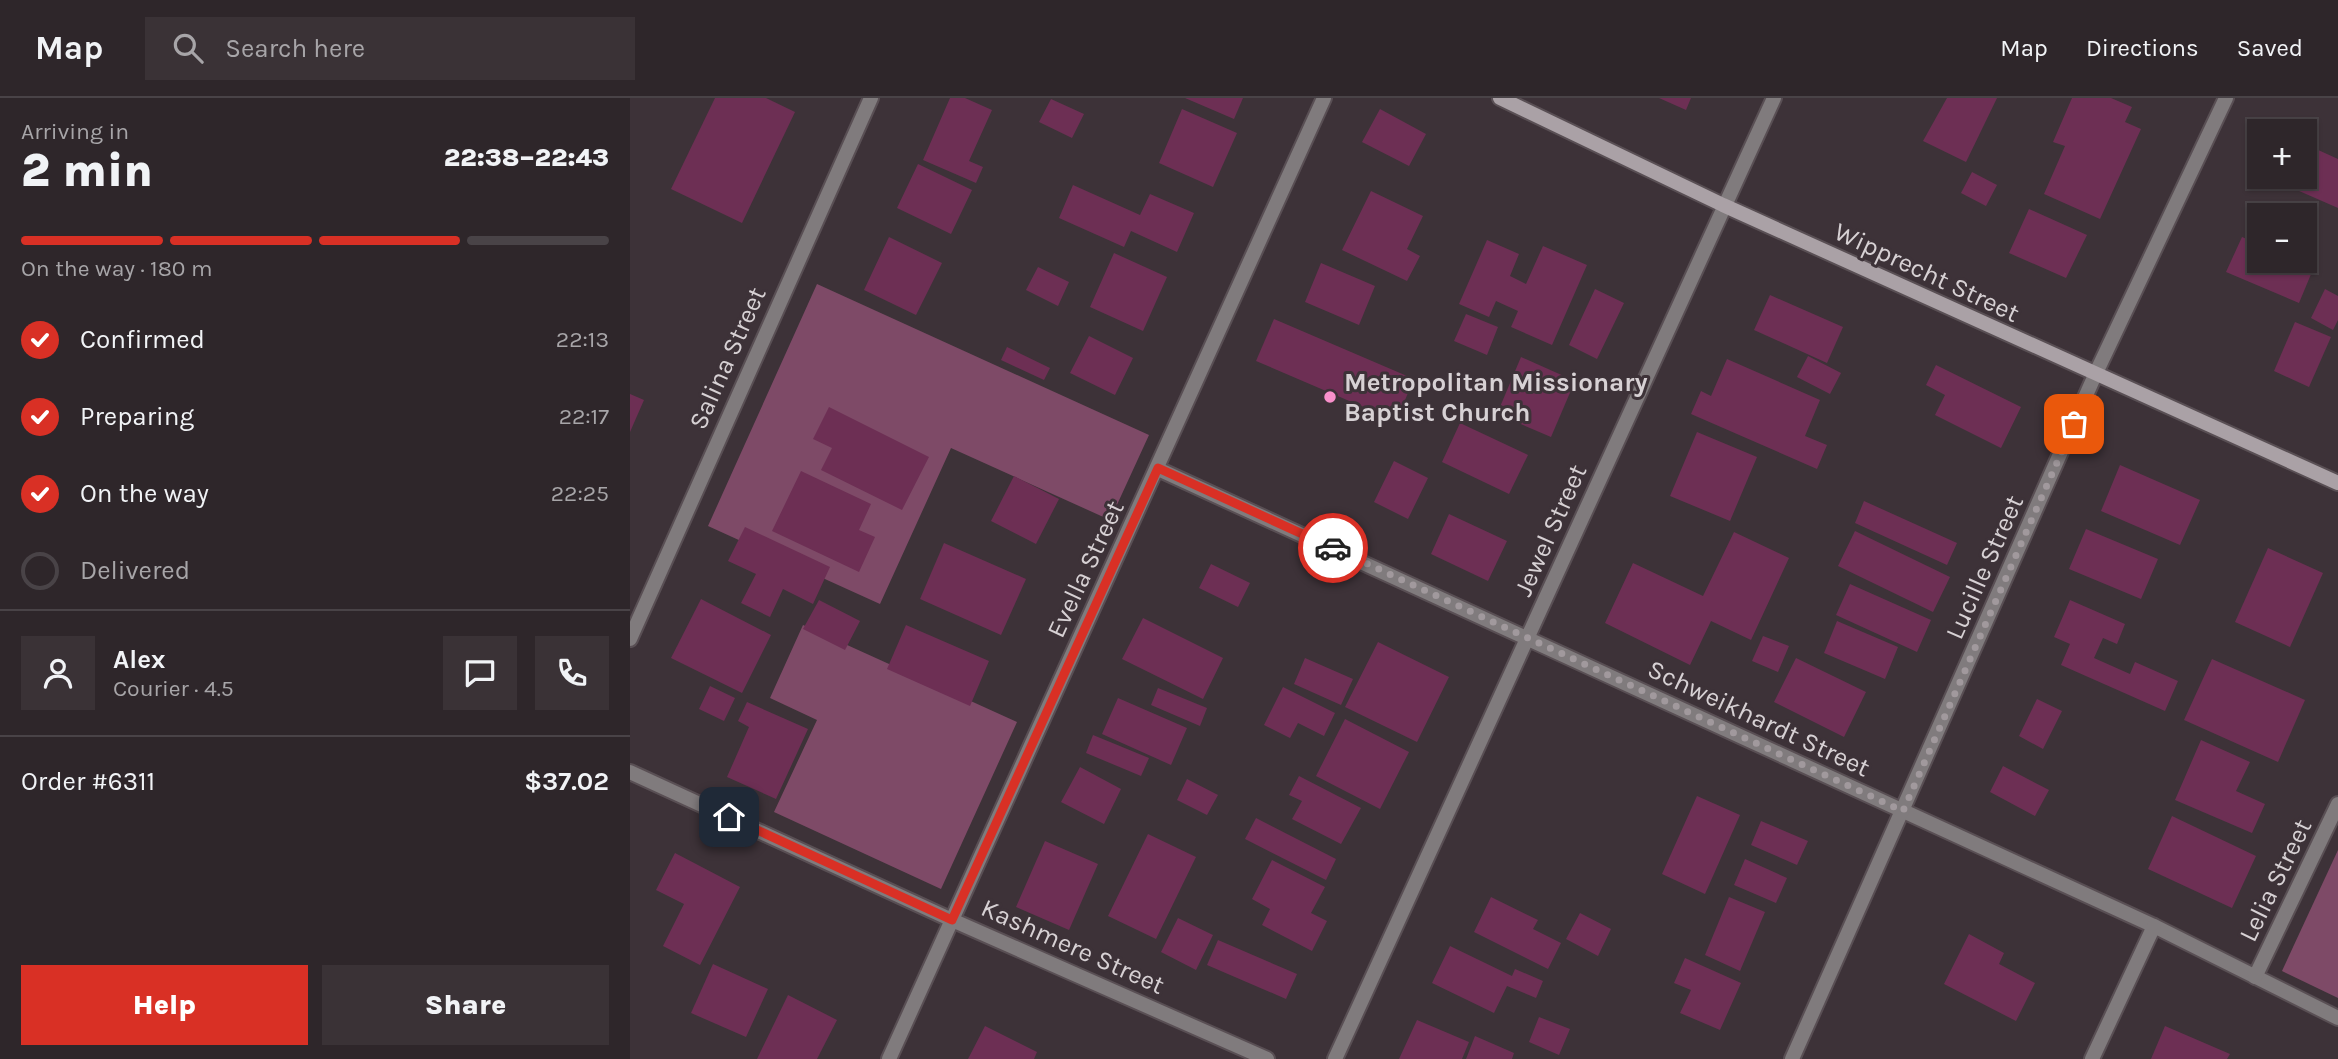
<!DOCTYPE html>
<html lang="en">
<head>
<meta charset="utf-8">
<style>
  :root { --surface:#2e262a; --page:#3a3236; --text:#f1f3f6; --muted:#a7a5a8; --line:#494347; --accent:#d93025 }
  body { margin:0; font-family:Karla,sans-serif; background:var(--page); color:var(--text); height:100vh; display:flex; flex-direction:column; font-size:26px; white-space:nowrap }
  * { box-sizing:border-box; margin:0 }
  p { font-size:23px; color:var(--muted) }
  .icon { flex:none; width:38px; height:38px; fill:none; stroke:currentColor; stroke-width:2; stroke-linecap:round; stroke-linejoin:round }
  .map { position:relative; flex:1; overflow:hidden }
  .drawer { display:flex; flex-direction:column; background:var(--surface); width:630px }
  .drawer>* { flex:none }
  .controls { position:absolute; left:1617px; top:21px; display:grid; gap:14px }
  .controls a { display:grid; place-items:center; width:70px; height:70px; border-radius:0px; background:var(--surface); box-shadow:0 2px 5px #0004,0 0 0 2px var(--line); font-size:35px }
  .pin { position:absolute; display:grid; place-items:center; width:60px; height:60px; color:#fff; margin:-30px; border-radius:14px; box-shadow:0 4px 10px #0006 }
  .courier { position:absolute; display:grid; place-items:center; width:70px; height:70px; margin:-35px; border:5px solid #d93025; border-radius:50%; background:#fff; color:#222; box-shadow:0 2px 9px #0007 }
  .headline em { font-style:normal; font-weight:800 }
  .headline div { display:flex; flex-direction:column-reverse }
  .headline { display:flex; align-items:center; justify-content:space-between; height:119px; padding:0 21px }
  h1 { font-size:46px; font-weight:800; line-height:52px }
  .bar { display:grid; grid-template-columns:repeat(4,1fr); gap:10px 7px; align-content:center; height:84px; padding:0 21px }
  .bar i { height:9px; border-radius:5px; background:var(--line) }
  .bar .active { background:var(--accent) }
  .bar p { grid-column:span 4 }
  .line { display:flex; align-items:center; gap:18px; padding:0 21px; border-top:2px solid var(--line) }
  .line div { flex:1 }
  .round { display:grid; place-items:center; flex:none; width:74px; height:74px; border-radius:0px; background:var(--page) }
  ol { padding:0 21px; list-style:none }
  li { display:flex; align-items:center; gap:21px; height:77px }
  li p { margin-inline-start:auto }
  li .icon { padding:7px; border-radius:50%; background:var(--accent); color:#fff; stroke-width:4 }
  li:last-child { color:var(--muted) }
  li i { width:38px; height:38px; border:4px solid var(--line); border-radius:50% }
  .action { display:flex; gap:14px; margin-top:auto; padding:14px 21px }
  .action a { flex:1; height:80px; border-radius:0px; background:var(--accent); color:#fff; font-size:28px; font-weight:800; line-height:80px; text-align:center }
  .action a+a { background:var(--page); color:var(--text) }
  header { display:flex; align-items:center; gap:42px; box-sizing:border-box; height:98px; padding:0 35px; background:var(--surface); border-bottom:2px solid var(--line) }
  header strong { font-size:33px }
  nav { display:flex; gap:38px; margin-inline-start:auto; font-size:24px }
  .search { width:490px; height:63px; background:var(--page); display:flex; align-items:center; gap:18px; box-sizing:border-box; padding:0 24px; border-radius:0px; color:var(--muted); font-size:26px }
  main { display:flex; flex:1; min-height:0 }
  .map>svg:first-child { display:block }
  .green { fill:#7e4a67 }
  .building { fill:#6d2f54 }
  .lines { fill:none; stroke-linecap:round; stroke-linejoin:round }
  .street-casing { stroke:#594f54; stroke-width:18 }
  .secondary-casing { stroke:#594f54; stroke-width:18 }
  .street { stroke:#807b7d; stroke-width:14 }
  .secondary { stroke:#aaa1a6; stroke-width:14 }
  .done { stroke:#a1999d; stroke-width:7; stroke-dasharray:0 12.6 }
  .route { stroke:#d93025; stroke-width:9 }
  .poi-dot { fill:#f890cb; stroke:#3d3238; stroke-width:2.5 }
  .labels { text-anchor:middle; stroke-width:6; stroke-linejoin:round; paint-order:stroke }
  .street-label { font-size:26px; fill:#d7d1d4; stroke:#3d3238 }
  .poi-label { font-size:26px; font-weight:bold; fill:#d7d1d4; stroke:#3d3238; text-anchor:start }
</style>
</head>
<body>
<header>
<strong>Map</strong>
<div class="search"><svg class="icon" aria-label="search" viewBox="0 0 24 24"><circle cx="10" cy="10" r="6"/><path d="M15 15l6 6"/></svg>Search here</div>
<nav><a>Map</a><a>Directions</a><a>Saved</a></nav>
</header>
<main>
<section class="drawer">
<div class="headline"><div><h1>2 min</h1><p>Arriving in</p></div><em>22:38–22:43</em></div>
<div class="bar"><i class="active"></i><i class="active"></i><i class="active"></i><i></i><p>On the way · 180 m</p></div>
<ol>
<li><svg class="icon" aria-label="check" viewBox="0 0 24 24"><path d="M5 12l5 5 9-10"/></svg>Confirmed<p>22:13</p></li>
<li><svg class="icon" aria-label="check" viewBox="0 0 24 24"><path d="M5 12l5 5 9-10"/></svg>Preparing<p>22:17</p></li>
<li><svg class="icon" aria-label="check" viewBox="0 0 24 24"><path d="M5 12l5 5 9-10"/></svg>On the way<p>22:25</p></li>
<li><i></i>Delivered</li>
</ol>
<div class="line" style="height:126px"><a class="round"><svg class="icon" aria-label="person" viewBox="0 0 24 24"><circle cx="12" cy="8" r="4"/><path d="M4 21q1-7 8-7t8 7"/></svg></a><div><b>Alex</b><p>Courier · 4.5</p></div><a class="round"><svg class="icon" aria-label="chat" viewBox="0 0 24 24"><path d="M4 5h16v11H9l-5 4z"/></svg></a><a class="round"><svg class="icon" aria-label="phone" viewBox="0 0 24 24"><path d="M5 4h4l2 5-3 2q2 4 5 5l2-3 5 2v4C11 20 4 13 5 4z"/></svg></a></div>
<div class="line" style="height:91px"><div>Order #6311</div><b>$37.02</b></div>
<div class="action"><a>Help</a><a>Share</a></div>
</section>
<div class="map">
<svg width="1708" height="961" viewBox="0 0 1708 961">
  <rect width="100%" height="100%" fill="#3d3238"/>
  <!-- green -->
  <g class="green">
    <polygon points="187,186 519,337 480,422 321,350 250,506 78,428"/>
    <polygon points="173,527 387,624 311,791 144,714 187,622 140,600"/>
    <polygon points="1708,752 1708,900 1652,873"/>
  </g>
  <!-- building -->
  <g class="building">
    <polygon points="85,0 136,0 165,14 112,125 41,91"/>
    <polygon points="320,0 335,0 362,12 339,63 353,69 346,85 293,62"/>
    <polygon points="555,0 613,0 604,21"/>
    <polygon points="1029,0 1061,0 1056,12"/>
    <polygon points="1317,0 1367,0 1336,64 1293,43"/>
    <polygon points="1442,0 1481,0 1502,9 1495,24 1511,31 1470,121 1414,96 1435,48 1423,44"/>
    <polygon points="421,1 454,16 442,40 409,24"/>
    <polygon points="552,11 607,35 583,89 529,65"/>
    <polygon points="750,11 796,36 779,68 732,44"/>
    <polygon points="1675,46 1708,61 1708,110 1637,79 1675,79"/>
    <polygon points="288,66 342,92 321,136 267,110"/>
    <polygon points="1342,74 1367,87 1356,108 1331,95"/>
    <polygon points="443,87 510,117 520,96 564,115 547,154 501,133 494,149 429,120"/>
    <polygon points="741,93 793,118 777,151 790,158 777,183 712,152"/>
    <polygon points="1399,111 1457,137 1436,180 1379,155"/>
    <polygon points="259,139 312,165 286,217 234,192"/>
    <polygon points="1612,139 1629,146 1629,163 1668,163 1684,169 1669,205 1596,174"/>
    <polygon points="857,142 889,156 880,178 896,186 913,148 957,167 922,247 881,229 888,213 866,203 859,219 829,206"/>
    <polygon points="484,155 537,179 513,233 460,209"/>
    <polygon points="691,165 745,188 729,227 675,204"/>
    <polygon points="408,169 439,184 428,208 396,192"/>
    <polygon points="965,191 994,205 967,261 939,247"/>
    <polygon points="1695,191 1708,198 1708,222 1703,232 1681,220"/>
    <polygon points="1140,197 1213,229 1197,265 1124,232"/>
    <polygon points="836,216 868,229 857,257 824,243"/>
    <polygon points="644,221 784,281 766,323 626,263"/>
    <polygon points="1665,224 1701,239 1679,289 1644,273"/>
    <polygon points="459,238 503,260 485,297 440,275"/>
    <polygon points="377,249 420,270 414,282 371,262"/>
    <polygon points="1178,258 1211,275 1200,296 1167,279"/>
    <polygon points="891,259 945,283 921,339 867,316"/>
    <polygon points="1097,261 1190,302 1175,338 1197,347 1187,371 1061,316 1071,293 1081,298"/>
    <polygon points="1306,267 1391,309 1371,350 1305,317 1315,297 1296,287"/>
    <polygon points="0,296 14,302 0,334"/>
    <polygon points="199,309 299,359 272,412 191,372 202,350 183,341"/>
    <polygon points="830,325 898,357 879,396 812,364"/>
    <polygon points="1067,334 1127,359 1100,423 1040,398"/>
    <polygon points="764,363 798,380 778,421 744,404"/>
    <polygon points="1490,367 1570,402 1550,447 1471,413"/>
    <polygon points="171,373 241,406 229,432 245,439 229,474 142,433"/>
    <polygon points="384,378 429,401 406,446 361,423"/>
    <polygon points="1234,403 1327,445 1317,467 1225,425"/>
    <polygon points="819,416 877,443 858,483 801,456"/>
    <polygon points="115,429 200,469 183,506 153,491 140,519 111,505 126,476 98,463"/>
    <polygon points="1456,431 1528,461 1511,501 1439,471"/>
    <polygon points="1225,433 1320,479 1303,514 1208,468"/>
    <polygon points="1104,434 1159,460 1121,542 1081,523 1060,567 975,525 1003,465 1073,498"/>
    <polygon points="314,445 396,481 371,537 290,501"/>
    <polygon points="1638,450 1693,475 1660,549 1605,524"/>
    <polygon points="581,466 620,485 608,509 569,490"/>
    <polygon points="1220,486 1301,522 1287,554 1206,517"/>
    <polygon points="71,501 141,537 112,595 41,560"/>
    <polygon points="189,502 230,523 215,552 173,531"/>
    <polygon points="1440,502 1495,526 1487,546 1473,540 1464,560 1500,576 1505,564 1548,583 1535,613 1431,567 1440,546 1424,539"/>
    <polygon points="513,520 593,560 573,601 492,561"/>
    <polygon points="1207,523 1268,549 1255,581 1194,555"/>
    <polygon points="276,527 359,563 340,608 257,571"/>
    <polygon points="1133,538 1159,548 1148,574 1122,563"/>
    <polygon points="748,544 819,579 787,644 715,609"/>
    <polygon points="675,560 723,581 711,607 664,586"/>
    <polygon points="1166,560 1236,594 1214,639 1144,604"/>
    <polygon points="1582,561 1675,602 1648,664 1554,622"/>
    <polygon points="80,588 105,600 94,623 69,611"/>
    <polygon points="653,589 705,615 694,638 668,625 660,640 634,627"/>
    <polygon points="528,590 577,610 570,628 521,607"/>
    <polygon points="488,600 557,630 541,667 472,636"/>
    <polygon points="1407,601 1432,613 1413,651 1389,638"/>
    <polygon points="117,604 178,631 146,701 97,679 119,629 108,623"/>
    <polygon points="715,621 779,654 750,711 686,678"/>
    <polygon points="463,637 519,660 511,678 456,655"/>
    <polygon points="1571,642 1620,664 1606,693 1635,706 1622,735 1545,702"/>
    <polygon points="1373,668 1419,692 1405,718 1360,694"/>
    <polygon points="450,669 491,691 474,726 431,704"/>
    <polygon points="669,678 731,710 711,746 662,721 672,703 659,697"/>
    <polygon points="557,681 588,697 577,717 547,702"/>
    <polygon points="1067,698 1110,717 1075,796 1032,776"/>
    <polygon points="1542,718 1626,758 1602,810 1518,771"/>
    <polygon points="626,720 706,761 696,782 615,741"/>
    <polygon points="1131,723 1178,743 1167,767 1121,747"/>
    <polygon points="518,736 566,759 526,841 478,818"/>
    <polygon points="415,743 468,766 439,832 386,809"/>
    <polygon points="45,755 110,789 70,867 33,848 54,806 26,792"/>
    <polygon points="1115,761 1157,780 1146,805 1104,787"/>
    <polygon points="642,762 695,789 681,815 697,823 682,853 632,827 640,811 622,801"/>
    <polygon points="861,799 908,822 903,831 931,845 918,871 844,834"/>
    <polygon points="1099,799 1135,814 1110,873 1075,857"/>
    <polygon points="950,815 981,831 968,858 936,841"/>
    <polygon points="548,820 583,837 566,872 531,854"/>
    <polygon points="1339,836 1374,855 1369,866 1405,885 1386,923 1314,886"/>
    <polygon points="588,842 667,876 656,901 577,867"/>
    <polygon points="820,848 882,878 885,871 913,883 906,900 877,888 864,915 802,885"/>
    <polygon points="1055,860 1111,885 1090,932 1050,915 1061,892 1044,885"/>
    <polygon points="83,866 138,891 116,939 61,915"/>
    <polygon points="158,897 207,922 187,961 127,961"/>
    <polygon points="909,919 940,931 929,957 899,944"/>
    <polygon points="787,922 839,944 832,961 769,961"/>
    <polygon points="355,928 407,954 404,961 338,961"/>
    <polygon points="1535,928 1600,956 1597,961 1521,961"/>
    <polygon points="845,938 884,955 882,961 836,961"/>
  </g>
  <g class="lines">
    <!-- street casing -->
    <g class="street-casing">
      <g id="street">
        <polyline points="528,371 1524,828 1708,920"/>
        <polyline points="0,541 241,0"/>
        <polyline points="0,674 322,822 637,961"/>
        <polyline points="1625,879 1708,706"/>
        <polyline points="259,961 694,0"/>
        <polyline points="705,961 1144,0"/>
        <polyline points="1162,961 1465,277 1596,0"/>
        <polyline points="1462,961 1524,828"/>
      </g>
    </g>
    <!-- secondary casing -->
    <g class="secondary-casing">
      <polyline id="secondary" points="870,0 1093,107 1708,385"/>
    </g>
    <!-- street -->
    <use href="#street" class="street"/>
    <!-- secondary -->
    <use href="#secondary" class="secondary"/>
  </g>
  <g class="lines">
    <!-- done -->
    <polyline class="done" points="703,450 1273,713 1444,326"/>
    <!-- route -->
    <polyline class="route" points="99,719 322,822 528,370 703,450"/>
  </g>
  <!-- markers -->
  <circle class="poi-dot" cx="700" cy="299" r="7"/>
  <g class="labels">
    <!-- street labels -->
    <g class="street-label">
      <text transform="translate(1297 174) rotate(25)" y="9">Wipprecht Street</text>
      <text transform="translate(97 260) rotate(-66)" y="9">Salina Street</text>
      <text transform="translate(920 432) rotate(-66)" y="9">Jewel Street</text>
      <text transform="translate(1354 469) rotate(-66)" y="9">Lucille Street</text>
      <text transform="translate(455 471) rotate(-65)" y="9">Evella Street</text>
      <text transform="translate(1129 620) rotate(25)" y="9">Schweikhardt Street</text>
      <text transform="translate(1645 782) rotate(-64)" y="9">Lelia Street</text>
      <text transform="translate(443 848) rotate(24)" y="9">Kashmere Street</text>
    </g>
    <!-- poi labels -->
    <g class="poi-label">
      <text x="714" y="293">Metropolitan Missionary<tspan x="714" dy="30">Baptist Church</tspan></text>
    </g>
  </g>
</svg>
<div class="controls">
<a>+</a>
<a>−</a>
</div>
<div class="pin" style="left:1444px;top:326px;background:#ea580c"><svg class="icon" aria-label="bag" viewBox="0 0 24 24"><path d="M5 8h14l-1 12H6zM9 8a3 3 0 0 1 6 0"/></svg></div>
<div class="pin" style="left:99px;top:719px;background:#1f2937"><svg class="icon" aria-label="home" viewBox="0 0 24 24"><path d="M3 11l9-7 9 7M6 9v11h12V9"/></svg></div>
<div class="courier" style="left:703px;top:450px"><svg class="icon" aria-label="car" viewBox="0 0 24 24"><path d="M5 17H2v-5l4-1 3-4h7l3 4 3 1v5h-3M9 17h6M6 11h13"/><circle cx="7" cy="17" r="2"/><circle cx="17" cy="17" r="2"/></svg></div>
</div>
</main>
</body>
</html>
